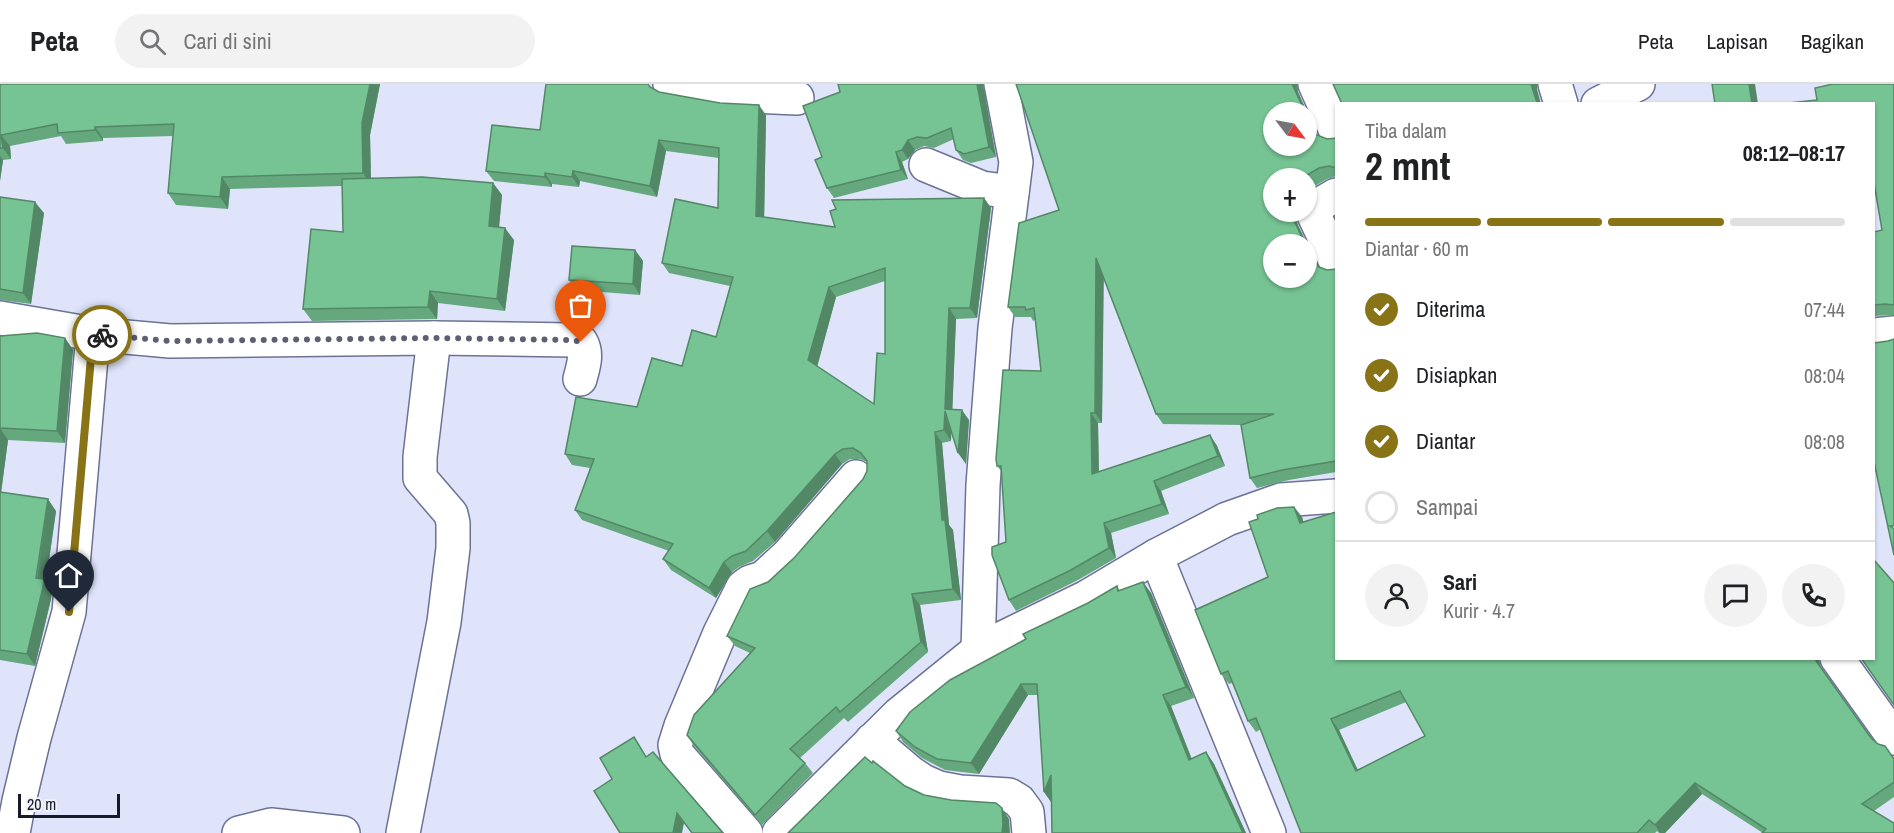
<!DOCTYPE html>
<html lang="id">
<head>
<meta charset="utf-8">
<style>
  :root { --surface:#fff; --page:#f2f2f2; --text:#202124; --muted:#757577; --line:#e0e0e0; --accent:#887316 }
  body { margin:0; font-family:"Archivo Narrow",sans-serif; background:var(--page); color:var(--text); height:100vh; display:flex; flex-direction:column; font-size:22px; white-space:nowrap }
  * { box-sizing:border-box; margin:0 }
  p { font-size:20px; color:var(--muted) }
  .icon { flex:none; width:33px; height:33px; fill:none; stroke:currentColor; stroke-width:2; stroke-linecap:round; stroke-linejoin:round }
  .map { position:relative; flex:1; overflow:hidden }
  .side { position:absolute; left:1335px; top:18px; width:540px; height:558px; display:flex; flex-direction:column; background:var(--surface); border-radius:0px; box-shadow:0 2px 4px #0004 }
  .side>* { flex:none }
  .needle { width:39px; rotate:122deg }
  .fabs { position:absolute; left:1263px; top:18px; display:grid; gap:12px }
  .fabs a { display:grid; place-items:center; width:54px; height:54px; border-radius:50%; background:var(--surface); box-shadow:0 2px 4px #0004; font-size:30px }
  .scale { position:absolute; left:18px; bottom:15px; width:102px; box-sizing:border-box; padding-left:6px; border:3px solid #171926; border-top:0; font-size:16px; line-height:21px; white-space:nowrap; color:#171926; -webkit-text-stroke:4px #f0f2fa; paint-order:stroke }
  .pin { position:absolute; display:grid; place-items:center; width:51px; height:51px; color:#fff; margin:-62px -26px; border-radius:50% 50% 50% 0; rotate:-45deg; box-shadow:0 0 6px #0007 }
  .pin .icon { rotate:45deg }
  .courier { position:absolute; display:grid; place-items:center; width:60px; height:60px; margin:-30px; border:4px solid #887316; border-radius:50%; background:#fff; color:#222; box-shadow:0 2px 8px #0007 }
  .overview em { font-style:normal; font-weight:700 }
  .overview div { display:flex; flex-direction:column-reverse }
  .overview { display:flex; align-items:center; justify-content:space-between; height:102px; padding:0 30px }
  h1 { font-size:39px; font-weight:700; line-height:45px }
  .bar { display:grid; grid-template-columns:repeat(4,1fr); gap:9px 6px; align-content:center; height:72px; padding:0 30px }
  .bar i { height:8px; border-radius:4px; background:var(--line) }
  .bar .active { background:var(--accent) }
  .bar p { grid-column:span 4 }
  .line { display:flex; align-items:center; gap:15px; padding:0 30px; border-top:2px solid var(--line) }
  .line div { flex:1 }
  .round { display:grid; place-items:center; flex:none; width:63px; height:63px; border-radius:32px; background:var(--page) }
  ol { padding:0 30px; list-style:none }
  li { display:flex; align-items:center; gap:18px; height:66px }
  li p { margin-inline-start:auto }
  li .icon { padding:6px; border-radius:50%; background:var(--accent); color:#fff; stroke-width:4 }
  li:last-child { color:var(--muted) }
  li i { width:33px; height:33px; border:3px solid var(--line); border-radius:50% }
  header { display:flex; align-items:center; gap:36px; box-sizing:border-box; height:84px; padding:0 30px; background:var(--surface); border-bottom:2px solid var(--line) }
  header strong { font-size:28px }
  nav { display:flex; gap:33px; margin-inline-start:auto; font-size:21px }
  .search { width:420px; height:54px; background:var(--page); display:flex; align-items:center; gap:15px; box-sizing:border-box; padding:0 21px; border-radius:33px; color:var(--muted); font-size:22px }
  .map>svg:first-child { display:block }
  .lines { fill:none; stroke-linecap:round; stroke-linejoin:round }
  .street-casing { stroke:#6b7294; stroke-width:36 }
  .street { stroke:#fff; stroke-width:33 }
  .wall { fill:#65a87e; fill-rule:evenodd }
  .shaded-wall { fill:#538867 }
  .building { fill:#76c393; stroke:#538867; stroke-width:1.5; fill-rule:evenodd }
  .done { stroke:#5d6071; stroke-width:6; stroke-dasharray:0 10.8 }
  .route { stroke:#887316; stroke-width:8 }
</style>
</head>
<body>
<header>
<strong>Peta</strong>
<div class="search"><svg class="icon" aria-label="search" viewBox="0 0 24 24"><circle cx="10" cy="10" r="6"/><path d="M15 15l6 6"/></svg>Cari di sini</div>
<nav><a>Peta</a><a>Lapisan</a><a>Bagikan</a></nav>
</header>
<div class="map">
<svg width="1894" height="749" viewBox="0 0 1894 749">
  <rect width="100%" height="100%" fill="#dfe4fb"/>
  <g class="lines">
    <!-- street casing -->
    <g class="street-casing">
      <g id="street">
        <polyline points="670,0 731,11 797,14"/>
        <polyline points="1315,0 1336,47"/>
        <polyline points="1555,0 1561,20"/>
        <polyline points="1598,20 1638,0"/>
        <polyline points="926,81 982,104 1012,108"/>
        <polyline points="1336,111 1317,122 1314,131 1336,178"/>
        <polyline points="0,234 93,250 69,528 34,654 19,717 13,749"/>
        <polyline points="93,250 170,257 434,254 420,373 420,394 451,430 453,439 453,464 444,538 403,749"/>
        <polyline points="1874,251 1894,249"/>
        <path d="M 434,254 L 572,256 L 581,258 C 588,270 583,283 580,295"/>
        <polyline points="1156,472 1269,749"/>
        <polyline points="978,566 983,401 995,244 1016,78 1001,0"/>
        <polyline points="1837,574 1894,654"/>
        <polyline points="872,656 911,689 923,697 939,704 960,708 1009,711 1019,717 1027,728 1029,749"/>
        <polyline points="239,749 271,741 343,749"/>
        <polyline points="746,749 677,670 675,661 681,642 720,549 743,503 750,498 763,494 788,471 856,393"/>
        <polyline points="779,749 899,630 978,566 1087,513 1156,472 1227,435 1281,416 1336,412"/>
      </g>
    </g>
    <!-- street -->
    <use href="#street" class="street"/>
  </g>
  <!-- wall -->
  <g class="wall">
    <polygon points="0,0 380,0 370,51 371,94 493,99 502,111 499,143 514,156 505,227 438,219 437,235 312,237 303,225 343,148 342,102 230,105 228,125 176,121 168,109 173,52 103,54 103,57 66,60 61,52 10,62 11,75 3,76 0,97"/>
    <polygon points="838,0 983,0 996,73 971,79 963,76 956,66 954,55 934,64 924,62 915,66 908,75 902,78 908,95 834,114 827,104 822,73 840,8"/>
    <polygon points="1016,0 1297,0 1298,8 1317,51 1327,55 1336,54 1336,92 1327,95 1306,107 1306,94 1274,94 1297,139 1317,181 1319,183 1327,186 1336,185 1336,388 1289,396 1257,404 1250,394 1243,341 1163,340 1156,330 1103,193 1102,339 1098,339 1099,388 1210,351 1217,362 1225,382 1161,407 1169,430 1111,449 1116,474 1078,496 1016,527 1009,516 1006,458 1002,388 997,382 1041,287 1035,236 1033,237 1031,233 1015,233 1008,223 1059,126"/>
    <polygon points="1894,0 1894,231 1874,232 1874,148 1882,146 1874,20 1817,16"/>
    <path d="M 651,4 L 659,8 L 766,31 L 764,133 L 835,143 L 984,114 L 991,124 L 977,234 L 956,235 L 952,326 L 969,336 L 966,380 L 951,348 L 951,357 L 942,359 L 949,441 L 953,446 L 961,516 L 920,521 L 928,568 L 848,638 L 844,634 L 800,674 L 805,679 L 813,689 L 762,741 L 694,662 L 687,651 L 750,569 L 735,562 L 727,552 L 768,498 L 795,473 L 863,395 L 867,387 L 867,378 L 860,375 L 850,375 L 842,380 L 775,458 L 753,477 L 739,483 L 732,488 L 716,514 L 671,486 L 663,475 L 669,467 L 582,436 L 575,426 L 590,384 L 572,381 L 565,370 L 637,323 L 716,253 L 730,202 L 669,189 L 662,179 L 718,124 L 719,74 L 666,67 L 657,113 L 580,97 L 579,103 L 552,100 L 552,103 L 494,97 L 486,87 L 540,46 ZM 885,197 L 885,270 L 874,320 L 817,282 L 836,213 Z"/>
    <polygon points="0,113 44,129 31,220 0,216"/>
    <polygon points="635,166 643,177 640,211 577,206 569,196"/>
    <polygon points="0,252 65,254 73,266 65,359 8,356 1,408 56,427 46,497 52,506 51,515 35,582 0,576"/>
    <path d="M 1294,423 L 1302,433 L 1336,574 L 1818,575 L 1822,585 L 1871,654 L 1894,675 L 1894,713 L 1874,727 L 1763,749 L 1702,710 L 1665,749 L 1659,749 L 1657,747 L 1655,749 L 1301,749 L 1261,645 L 1256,648 L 1248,637 L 1232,599 L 1229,600 L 1221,590 L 1268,493 ZM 1406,618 L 1425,652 L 1358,686 L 1339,646 Z"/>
    <polygon points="1117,502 1120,507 1151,509 1194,614 1171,622 1192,675 1206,668 1214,680 1246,749 1052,749 1051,718 1044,708 1038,611 1028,611 979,690 945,686 922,674 903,658 896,647 1026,555"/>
  </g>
  <!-- shaded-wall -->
  <g class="shaded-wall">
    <polygon points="370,0 380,0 370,51 371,101 363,89 362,39"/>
    <polygon points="977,0 983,0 996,73 989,63"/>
    <polygon points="1292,0 1297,0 1298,8 1319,55 1312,44 1306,33 1306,28 1305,28"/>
    <polygon points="1531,0 1537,0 1537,5 1541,20 1538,20 1536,16"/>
    <polygon points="1749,0 1755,0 1758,20 1752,20"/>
    <polygon points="759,21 766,31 764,143 756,132"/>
    <polygon points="95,43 103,54 103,57 95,46"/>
    <polygon points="1,51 10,62 11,75 3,64"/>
    <polygon points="659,56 666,67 657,113 650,102"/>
    <polygon points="908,56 915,66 908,75 902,66"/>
    <polygon points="896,68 902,78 908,95 901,86"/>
    <polygon points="0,72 3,76 0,97"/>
    <polygon points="573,87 580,97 579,103 572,93"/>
    <polygon points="545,89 552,100 552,103 545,93"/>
    <polygon points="222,93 230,105 228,125 220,113"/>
    <polygon points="493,99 502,111 498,154 489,142"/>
    <polygon points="984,114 991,124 977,234 970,224"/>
    <polygon points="35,118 44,129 31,220 23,209"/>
    <polygon points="1290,128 1296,128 1297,139 1319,186 1312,176 1306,164 1306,160 1305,160"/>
    <polygon points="505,144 514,156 505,227 497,215"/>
    <polygon points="635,166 643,177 640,211 633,200"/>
    <polygon points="1096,174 1104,185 1102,339 1095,329"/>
    <polygon points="829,203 836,213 816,287 808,276"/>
    <polygon points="430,207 438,219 437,235 428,223"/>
    <polygon points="949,224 956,235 952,336 945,325"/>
    <polygon points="65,254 73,266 65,359 57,347"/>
    <polygon points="962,326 969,336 966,380 958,369"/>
    <polygon points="945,327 952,338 951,357 944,346"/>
    <polygon points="1091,329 1098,339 1099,400 1092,390"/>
    <polygon points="0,344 8,356 0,417"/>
    <polygon points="935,348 942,359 949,441 953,446 961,516 953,505 942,436"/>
    <polygon points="1210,351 1217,362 1225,382 1218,372"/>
    <polygon points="835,370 842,380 775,458 767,447"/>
    <polygon points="1154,397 1161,407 1169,430 1162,420"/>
    <polygon points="48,415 56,427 46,497 52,506 51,515 35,582 27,570"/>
    <polygon points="1294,423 1302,433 1307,449 1300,439"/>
    <polygon points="1104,439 1111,449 1116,474 1109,464"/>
    <polygon points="724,478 732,488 716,514 709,504"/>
    <polygon points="1143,498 1151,509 1194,614 1186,603"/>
    <polygon points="912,510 920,521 928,568 921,558"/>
    <polygon points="1814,574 1818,574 1822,585"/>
    <polygon points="1021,600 1028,611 979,690 971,679"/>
    <polygon points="1163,611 1171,622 1196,687 1189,676"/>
    <polygon points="1331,635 1339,646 1363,698 1356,687"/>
    <polygon points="1206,668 1214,680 1246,749 1243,749"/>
    <polygon points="1051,691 1052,719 1044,708"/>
    <polygon points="1695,699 1702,710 1665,749 1660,749 1655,741"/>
    <polygon points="1002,724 1009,735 1010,749 1002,749"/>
    <polygon points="677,729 684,739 682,749 673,749"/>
  </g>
  <!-- building -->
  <g class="building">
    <polygon points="0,0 370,0 362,39 363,89 222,93 220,113 168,109 174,40 95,43 95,46 58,49 57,40 1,51 3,64 0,64"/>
    <path d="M 546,0 L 648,0 L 650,3 L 659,8 L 720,19 L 759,21 L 756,132 L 835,143 L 830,127 L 836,125 L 832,116 L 984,114 L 970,224 L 949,224 L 945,325 L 962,326 L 958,369 L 945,327 L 944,346 L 935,348 L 942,436 L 945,436 L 953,505 L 912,510 L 921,558 L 840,628 L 836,623 L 790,665 L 805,679 L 755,731 L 687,651 L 694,631 L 755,564 L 727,552 L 750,505 L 768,498 L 795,473 L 863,395 L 867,387 L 867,377 L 861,369 L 853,364 L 843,365 L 835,370 L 767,447 L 746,467 L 732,472 L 724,478 L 709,504 L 663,475 L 673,460 L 575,426 L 594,375 L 565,370 L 576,313 L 637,323 L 652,274 L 682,282 L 692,246 L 716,253 L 733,193 L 662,179 L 675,115 L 718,124 L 719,64 L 659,56 L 650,102 L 573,87 L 572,93 L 545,89 L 545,93 L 486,87 L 492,41 L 540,46 ZM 885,184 L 885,270 L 877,269 L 874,320 L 808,276 L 829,203 Z"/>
    <polygon points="838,0 977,0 989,63 964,70 956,66 951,44 927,54 917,53 908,56 902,66 896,68 901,86 827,104 815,76 822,73 803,22 840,8"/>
    <polygon points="1016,0 1292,0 1305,28 1274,28 1274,62 1306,62 1306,33 1312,44 1317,51 1327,55 1336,54 1336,84 1329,82 1319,84 1302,94 1274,94 1274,128 1290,128 1305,160 1274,160 1274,194 1306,194 1306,164 1312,176 1319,183 1327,186 1336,185 1336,377 1282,386 1250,394 1241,341 1274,330 1156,330 1096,174 1095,329 1091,329 1092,390 1210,351 1218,372 1154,397 1162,420 1104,439 1109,464 1071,486 1009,516 992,471 992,463 1006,458 1001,382 997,382 996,375 1003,286 1041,287 1034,224 1026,226 1025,223 1008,223 1019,139 1059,126"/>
    <polygon points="1333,0 1531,0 1536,16 1538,20 1342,20"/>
    <polygon points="1712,0 1749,0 1752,20 1715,20"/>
    <polygon points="1833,0 1894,0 1894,221 1885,220 1874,221 1874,148 1882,146 1874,99 1874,20 1779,20 1817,16 1815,4"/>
    <polygon points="422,93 493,99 489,142 505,144 497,215 430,207 428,223 303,225 311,145 343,148 342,95"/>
    <polygon points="0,113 35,118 23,209 0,205"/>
    <polygon points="572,162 635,166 633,200 569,196"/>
    <polygon points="37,249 65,254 57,347 0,344 0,252"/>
    <polygon points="1894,255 1894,442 1890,442 1894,445 1894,471 1874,378 1874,259 1888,257"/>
    <polygon points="0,408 48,415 36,494 44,495 43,503 27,570 0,566"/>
    <path d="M 1294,423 L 1300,439 L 1336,428 L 1336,574 L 1814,574 L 1871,654 L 1878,660 L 1885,662 L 1894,675 L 1894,698 L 1862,720 L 1894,739 L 1894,749 L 1762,749 L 1766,745 L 1695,699 L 1655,741 L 1649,736 L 1637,749 L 1301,749 L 1256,634 L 1248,637 L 1228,587 L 1221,590 L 1195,526 L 1268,493 L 1249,438 L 1258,435 L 1257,431 L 1277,424 ZM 1400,607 L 1425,652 L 1356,687 L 1331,635 Z"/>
    <polygon points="1874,476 1894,499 1894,621 1861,574 1874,574"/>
    <polygon points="1143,498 1186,603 1163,611 1189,676 1206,668 1243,749 1052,749 1051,691 1044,708 1037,600 1021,600 971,679 937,675 915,663 896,647 910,628 950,596 1026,555 1023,550 1088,519 1117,502 1118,507"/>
    <polygon points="634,653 646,673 653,668 723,749 692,749 677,729 673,749 620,749 594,707 612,695 600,674"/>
    <polygon points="865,673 872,679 873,677 905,702 924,711 951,716 996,719 1002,724 1003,740 1002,749 788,749"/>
  </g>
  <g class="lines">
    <!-- done -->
    <polyline class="done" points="102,251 170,257 434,254 572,256 581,258"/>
    <!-- route -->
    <polyline class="route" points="69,528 93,250 102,251"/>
  </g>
</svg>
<div class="fabs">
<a><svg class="needle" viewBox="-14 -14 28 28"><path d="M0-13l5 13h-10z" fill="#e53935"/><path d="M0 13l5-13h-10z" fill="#757577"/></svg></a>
<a>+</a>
<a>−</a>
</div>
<div class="scale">20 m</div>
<div class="pin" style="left:581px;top:258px;background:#ea580c"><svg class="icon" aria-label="bag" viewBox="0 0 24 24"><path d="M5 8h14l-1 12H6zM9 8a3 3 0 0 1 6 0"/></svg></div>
<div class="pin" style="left:69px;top:528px;background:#1f2937"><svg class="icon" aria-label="home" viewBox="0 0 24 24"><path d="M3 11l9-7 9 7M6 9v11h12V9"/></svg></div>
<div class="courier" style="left:102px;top:251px"><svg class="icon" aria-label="bike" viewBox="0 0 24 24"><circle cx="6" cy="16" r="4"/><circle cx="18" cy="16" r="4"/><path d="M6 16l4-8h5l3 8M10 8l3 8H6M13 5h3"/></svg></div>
<section class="side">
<div class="overview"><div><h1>2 mnt</h1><p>Tiba dalam</p></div><em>08:12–08:17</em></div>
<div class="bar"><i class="active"></i><i class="active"></i><i class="active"></i><i></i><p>Diantar · 60 m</p></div>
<ol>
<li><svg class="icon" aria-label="check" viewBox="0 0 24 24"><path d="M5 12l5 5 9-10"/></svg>Diterima<p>07:44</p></li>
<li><svg class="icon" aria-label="check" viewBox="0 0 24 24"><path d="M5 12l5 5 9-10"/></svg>Disiapkan<p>08:04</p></li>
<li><svg class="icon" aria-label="check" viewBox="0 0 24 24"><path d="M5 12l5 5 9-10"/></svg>Diantar<p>08:08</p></li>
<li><i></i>Sampai</li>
</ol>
<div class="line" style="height:108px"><a class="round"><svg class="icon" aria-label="person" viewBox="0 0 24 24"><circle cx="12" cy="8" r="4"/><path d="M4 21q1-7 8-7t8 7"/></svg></a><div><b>Sari</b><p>Kurir · 4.7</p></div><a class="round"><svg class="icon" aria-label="chat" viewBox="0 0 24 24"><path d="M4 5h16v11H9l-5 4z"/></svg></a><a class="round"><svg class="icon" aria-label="phone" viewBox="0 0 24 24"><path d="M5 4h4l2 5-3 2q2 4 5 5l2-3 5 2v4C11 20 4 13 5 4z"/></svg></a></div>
</section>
</div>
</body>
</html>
